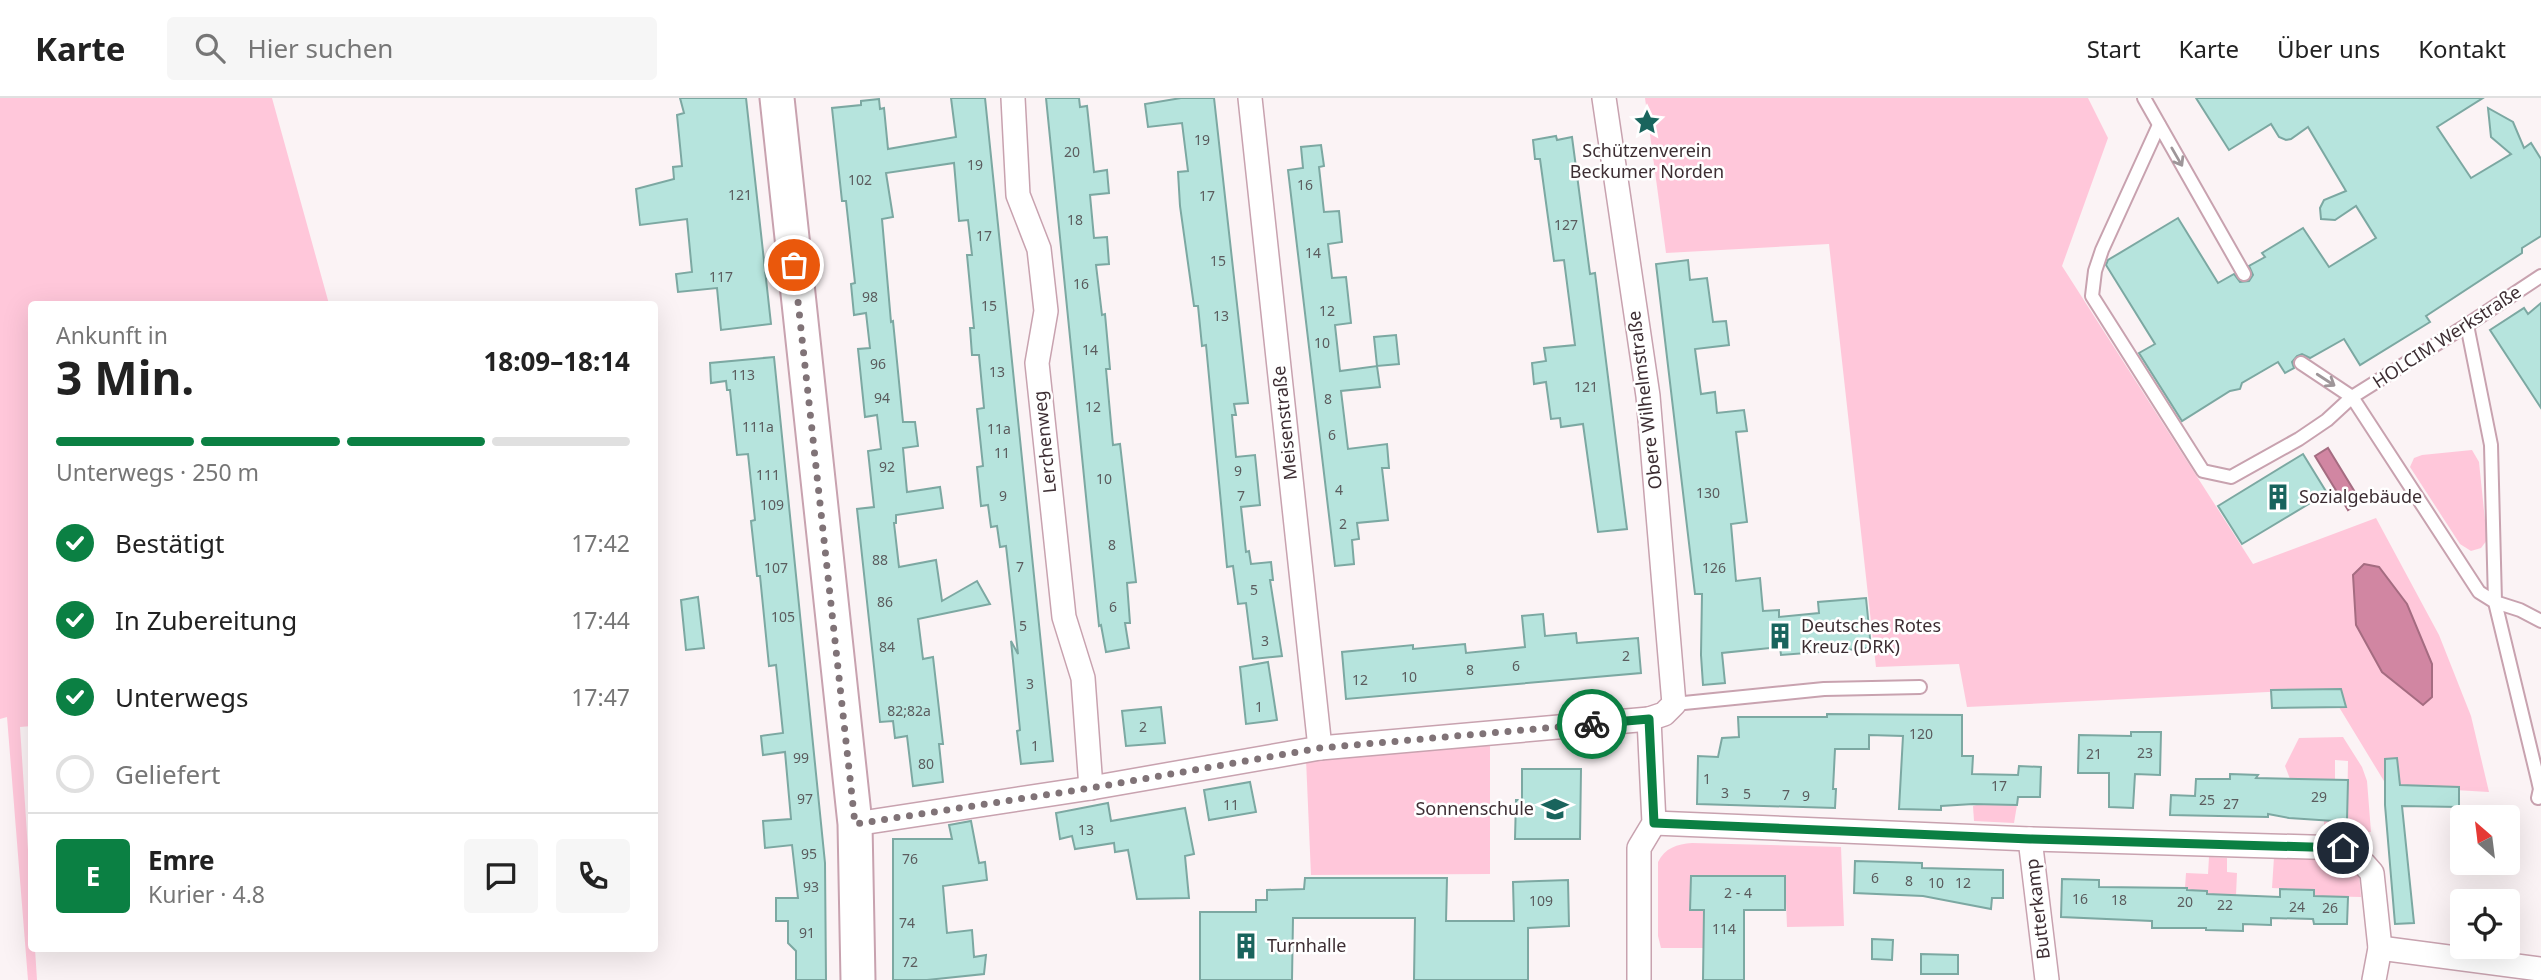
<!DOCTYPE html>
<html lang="de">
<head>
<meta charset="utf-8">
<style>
  :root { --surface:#fff; --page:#f6f6f6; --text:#222; --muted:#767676; --line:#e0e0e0; --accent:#0b8043 }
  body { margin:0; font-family:"Noto Sans",sans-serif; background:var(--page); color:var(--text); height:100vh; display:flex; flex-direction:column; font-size:26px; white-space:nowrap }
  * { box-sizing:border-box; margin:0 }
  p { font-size:23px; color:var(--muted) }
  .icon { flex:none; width:38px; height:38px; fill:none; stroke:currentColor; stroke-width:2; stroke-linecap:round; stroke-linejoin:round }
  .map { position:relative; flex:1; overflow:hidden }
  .sheet { position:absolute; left:28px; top:203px; width:630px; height:651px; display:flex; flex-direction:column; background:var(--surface); border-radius:7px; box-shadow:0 7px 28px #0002 }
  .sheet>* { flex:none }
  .needle { width:46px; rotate:332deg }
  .buttons { position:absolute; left:2450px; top:707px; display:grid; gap:14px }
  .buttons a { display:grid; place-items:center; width:70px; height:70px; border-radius:7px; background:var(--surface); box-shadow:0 7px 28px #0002; font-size:35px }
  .pin { position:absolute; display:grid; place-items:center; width:60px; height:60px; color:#fff; margin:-30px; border:4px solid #fff; border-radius:50%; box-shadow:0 2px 7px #0007 }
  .courier { position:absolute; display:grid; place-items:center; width:70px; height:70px; margin:-35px; border:5px solid #0b8043; border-radius:50%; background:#fff; color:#222; box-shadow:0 2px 9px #0007 }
  .head em { font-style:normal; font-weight:700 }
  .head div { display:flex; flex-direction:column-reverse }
  .head { display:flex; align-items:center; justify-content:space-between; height:119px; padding:0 28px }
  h1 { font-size:46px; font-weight:700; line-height:52px }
  .bar { display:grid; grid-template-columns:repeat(4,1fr); gap:10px 7px; align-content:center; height:84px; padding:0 28px }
  .bar i { height:9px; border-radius:5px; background:var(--line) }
  .bar .active { background:var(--accent) }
  .bar p { grid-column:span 4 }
  .line { display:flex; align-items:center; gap:18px; padding:0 28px; border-top:2px solid var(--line) }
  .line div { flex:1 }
  .round { display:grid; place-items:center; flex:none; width:74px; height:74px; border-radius:7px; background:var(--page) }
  ol { padding:0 28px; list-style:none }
  li { display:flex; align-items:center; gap:21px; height:77px }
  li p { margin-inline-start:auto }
  li .icon { padding:7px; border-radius:50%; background:var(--accent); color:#fff; stroke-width:4 }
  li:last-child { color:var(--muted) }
  li i { width:38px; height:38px; border:4px solid var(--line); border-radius:50% }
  header { display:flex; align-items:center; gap:42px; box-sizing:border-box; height:98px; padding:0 35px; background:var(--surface); border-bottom:2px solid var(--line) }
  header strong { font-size:33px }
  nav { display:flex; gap:38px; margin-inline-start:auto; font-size:24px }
  .search { width:490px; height:63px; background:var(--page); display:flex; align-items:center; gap:18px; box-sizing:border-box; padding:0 24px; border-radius:7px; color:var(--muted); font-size:26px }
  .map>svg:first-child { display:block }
  .green { fill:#ffc7da }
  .water { fill:#d186a2; stroke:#a56c81; stroke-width:2 }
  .building { fill:#b6e4dd; stroke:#7ca8a2; stroke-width:2 }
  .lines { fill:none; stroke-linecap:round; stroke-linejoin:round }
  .lane-casing { stroke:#c8a2af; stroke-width:16 }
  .street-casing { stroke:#c8a2af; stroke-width:26 }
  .secondary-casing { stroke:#c8a2af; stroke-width:37 }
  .lane { stroke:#fff; stroke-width:12 }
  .street { stroke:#fff; stroke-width:23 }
  .secondary { stroke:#fff; stroke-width:33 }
  .oneway { stroke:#9e9699 }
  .done { stroke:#807377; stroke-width:7; stroke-dasharray:0 12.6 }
  .route { stroke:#0b8043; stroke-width:9 }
  .labels { text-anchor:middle; stroke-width:5; stroke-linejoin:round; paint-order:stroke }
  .number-label { font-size:14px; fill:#5b5c5e }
  .poi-label { font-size:18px; fill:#3d2e33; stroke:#fff; text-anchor:start }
  .street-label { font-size:18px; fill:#3d2e33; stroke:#fff }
</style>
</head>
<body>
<header>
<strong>Karte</strong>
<div class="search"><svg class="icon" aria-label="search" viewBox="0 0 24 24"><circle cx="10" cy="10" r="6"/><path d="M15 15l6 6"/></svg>Hier suchen</div>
<nav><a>Start</a><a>Karte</a><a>Über uns</a><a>Kontakt</a></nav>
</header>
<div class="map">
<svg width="2541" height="882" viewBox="0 0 2541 882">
  <rect width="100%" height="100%" fill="#fbf3f5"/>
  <!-- green -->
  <g class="green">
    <polygon points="0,0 272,0 329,206 32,206 32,628 20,629 31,798 32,850 35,851 37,882 28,882 7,619 0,621"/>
    <polygon points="1645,0 2088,0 2108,40 2062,168 2253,466 2376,420 2439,537 2471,618 2489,694 2387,688 2328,591 1967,609 1959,566 1876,569 1829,146 1666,155"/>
    <polygon points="2472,352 2479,364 2487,442 2481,450 2471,453 2460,446 2410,369 2414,360 2422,357"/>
    <polygon points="2343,639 2362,669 2367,683 2371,734 2324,733 2324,721 2347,721 2348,663 2335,662 2335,682 2290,681 2285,668 2299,640"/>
    <polygon points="1490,647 1490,776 1311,777 1306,661"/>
    <polygon points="1980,706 2017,707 2014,725 1974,723 1973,708"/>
    <path d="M 1692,745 L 1841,749 L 1844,828 L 1787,829 L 1785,778 L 1691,778 L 1690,811 L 1704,812 L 1703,850 L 1661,850 L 1658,838 L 1658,764 C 1665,750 1677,746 1692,745 Z"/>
    <polygon points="2209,759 2227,760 2227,774 2237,775 2236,797 2207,796 2185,790 2186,775 2208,776"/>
    <path d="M 2274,759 C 2304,760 2335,756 2359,775 L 2361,799 L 2314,798 L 2314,792 L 2272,790 Z"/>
  </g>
  <!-- water -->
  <g class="water">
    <polygon points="2328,350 2361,404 2348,412 2315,358"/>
    <polygon points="2364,466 2379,469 2407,506 2432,566 2432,599 2423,607 2382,574 2356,527 2353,477"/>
  </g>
  <!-- building -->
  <g class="building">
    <polygon points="680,0 746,0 771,226 721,232 717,190 678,194 676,176 692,174 687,121 640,127 636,91 674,81 673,69 682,68 677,17 684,15"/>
    <polygon points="951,0 985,0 1053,663 1021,666 1017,633 1020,632 1011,543 1018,556 1006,448 1000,449 997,428 991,429 988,407 981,408 977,369 983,368 977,311 984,310 979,257 972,257 970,230 974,230 967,157 972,157 968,122 959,123 954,65 886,75 893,119 882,121 891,224 893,223 903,324 915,324 918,348 903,350 907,394 940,389 943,410 896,417 896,425 894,425 899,469 936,462 942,503 977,483 990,506 918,521 923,561 933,559 943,646 939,646 943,684 913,688 907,638 895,640 893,623 880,624 857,411 874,409 868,353 881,351 877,317 865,319 858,251 870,250 866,215 854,217 851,186 855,185 846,103 842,103 832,10 861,7 861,3 879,1 880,11 884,10 888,51 956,39"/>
    <polygon points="1046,0 1079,0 1080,9 1087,8 1094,74 1107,72 1108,84 1109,95 1090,97 1094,140 1107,139 1109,166 1096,167 1102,217 1105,216 1110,271 1106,271 1113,347 1120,346 1136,484 1127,485 1130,525 1125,525 1129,550 1106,554 1101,527 1099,528"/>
    <polygon points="1181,0 1214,0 1248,305 1234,306 1236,317 1232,317 1236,359 1255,357 1260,407 1241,409 1246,454 1249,453 1251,466 1271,464 1273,482 1270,482 1282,558 1253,561 1246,505 1238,506 1233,468 1227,469 1206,247 1202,248 1198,208 1194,208 1180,108 1178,74 1188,73 1182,25 1148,29 1145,6"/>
    <polygon points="2196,0 2483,0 2437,29 2471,80 2511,56 2491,39 2488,10 2513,24 2524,50 2531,45 2541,61 2541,138 2522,150 2522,155 2426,218 2430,224 2360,267 2344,241 2310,260 2302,256 2297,258 2292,264 2294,270 2285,275 2278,264 2242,285 2240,291 2230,293 2182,323 2139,255 2155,246 2106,167 2108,162 2178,120 2218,185 2234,176 2240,184 2249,183 2253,177 2249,168 2265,159 2262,155 2303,130 2329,169 2376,140 2356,108 2335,122 2321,121 2320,110 2324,102 2346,93 2308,29 2291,41 2286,42 2279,39 2271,26 2229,52"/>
    <polygon points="1556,38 1557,42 1572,39 1590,176 1595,175 1627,431 1598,434 1583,326 1561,329 1560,320 1551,321 1546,284 1534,286 1532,265 1546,263 1544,250 1575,247 1564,162 1554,163 1540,61 1535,61 1533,42"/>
    <polygon points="1321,47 1324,68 1319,69 1324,114 1339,113 1342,144 1328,146 1332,180 1346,179 1351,225 1335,227 1340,273 1377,268 1380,289 1341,293 1348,351 1387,346 1389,370 1382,370 1388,422 1357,425 1359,441 1352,442 1354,466 1335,468 1288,72 1303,70 1301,49"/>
    <polygon points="1688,162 1690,182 1707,180 1713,224 1726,223 1729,247 1695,251 1701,296 1715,294 1717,315 1744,312 1747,333 1736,334 1747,424 1731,426 1736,483 1760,480 1763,513 1779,512 1779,519 1819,515 1818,504 1866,500 1871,550 1781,557 1780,549 1722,555 1725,585 1703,587 1701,557 1702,496 1695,496 1656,166"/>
    <polygon points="2541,205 2541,310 2490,232 2524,210 2528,216"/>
    <polygon points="1396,237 1399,266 1377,268 1374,239"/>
    <polygon points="774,259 825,765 826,882 796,882 796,853 788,845 788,823 776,823 776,800 798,800 792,747 765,750 763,723 791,721 785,654 763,657 761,638 783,635 776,567 769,568 760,478 757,478 751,423 755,422 748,356 737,357 730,292 727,292 726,283 711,285 710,265"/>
    <polygon points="2303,356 2327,395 2242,446 2218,408"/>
    <polygon points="698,499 704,550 686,552 681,502"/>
    <polygon points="1543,516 1545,538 1576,535 1577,545 1638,540 1641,575 1346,601 1342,554 1413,547 1413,551 1465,546 1466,555 1525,549 1522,518"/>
    <polygon points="1268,564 1277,622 1246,626 1240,569"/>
    <polygon points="2341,591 2346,609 2272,610 2271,592"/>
    <polygon points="1161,609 1165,645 1126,648 1122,613"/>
    <polygon points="1827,616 1962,617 1962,658 1973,658 1972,676 2018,677 2019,668 2041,669 2040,699 2018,699 2017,707 1973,706 1941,708 1941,712 1899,711 1903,638 1869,637 1869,651 1835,651 1833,691 1836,691 1835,710 1697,706 1698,658 1718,659 1722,640 1739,639 1738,619 1827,619"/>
    <polygon points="2131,634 2161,634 2160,677 2135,676 2133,710 2109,709 2109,675 2078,675 2079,637 2131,638"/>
    <polygon points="2397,660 2400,687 2459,689 2459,709 2402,708 2414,825 2395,826 2385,707 2385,661"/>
    <polygon points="1522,671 1581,671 1580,741 1515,741 1516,702 1522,702"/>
    <polygon points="2230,676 2258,677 2256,680 2348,682 2347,722 2334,723 2289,720 2268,716 2268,719 2170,717 2171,697 2195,698 2196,681 2230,681"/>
    <polygon points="1250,684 1256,714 1209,722 1204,692"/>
    <polygon points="1108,705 1111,723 1185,710 1194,756 1185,758 1189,800 1137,801 1128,752 1115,754 1114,745 1075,751 1072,738 1060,741 1056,715"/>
    <polygon points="971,723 979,765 985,764 987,782 943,788 947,835 972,832 974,859 986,857 984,876 927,882 893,882 893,741 952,741 949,727"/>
    <polygon points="1855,763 1922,765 1922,770 2003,772 2003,800 1992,800 1991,811 1923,798 1854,795"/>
    <polygon points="1691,778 1785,778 1785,812 1744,812 1744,882 1703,882 1704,812 1690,812"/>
    <polygon points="1305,780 1447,780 1446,823 1514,823 1513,784 1568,782 1569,828 1528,830 1528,882 1414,882 1415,820 1293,820 1292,882 1200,882 1200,814 1256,814 1256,802 1267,802 1267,792 1304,791"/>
    <polygon points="2062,781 2099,782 2099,789 2187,790 2187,792 2207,793 2207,796 2280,799 2280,791 2314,792 2314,798 2348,799 2347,826 2314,826 2313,821 2271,820 2271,827 2243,826 2243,833 2206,832 2206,830 2152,830 2152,823 2061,819"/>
    <polygon points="1872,841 1893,842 1892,862 1872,861"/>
    <polygon points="1921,856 1958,857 1958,876 1921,876"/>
  </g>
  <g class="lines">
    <!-- lane casing -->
    <g class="lane-casing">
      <g id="lane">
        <polyline points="2144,0 2244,176"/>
        <polyline points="2159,27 2102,152 2095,173 2092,198 2203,373 2231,379 2299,341 2327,322 2352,299 2467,227 2541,178"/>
        <polyline points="2467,227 2491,347 2495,504 2520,512 2541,523"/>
        <polyline points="2301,265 2352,299 2479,494 2495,504 2538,682 2540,691 2538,700"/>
        <polyline points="1674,606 1824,591 1920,589"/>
      </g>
    </g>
    <!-- street casing -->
    <g class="street-casing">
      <g id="street">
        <polyline points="1013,0 1018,97 1039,151 1046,213 1037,265 1064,519 1083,580 1091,690"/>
        <polyline points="1250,0 1320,650"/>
        <polyline points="1654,725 2030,741 2343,750 2357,758 2372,775 2380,850 2374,882"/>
        <polyline points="855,726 1091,690 1320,650 1649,621 1664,616 1674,606 1648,298 1604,0"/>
        <polyline points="2030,741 2047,882"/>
        <polyline points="2380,850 2539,871"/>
        <polyline points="1639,882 1639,750 1654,725 1649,621"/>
      </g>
    </g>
    <!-- secondary casing -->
    <g class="secondary-casing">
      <polyline id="secondary" points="777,0 855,726 858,882"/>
    </g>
    <!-- lane -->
    <use href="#lane" class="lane"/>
    <!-- street -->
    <use href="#street" class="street"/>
    <!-- secondary -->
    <use href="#secondary" class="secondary"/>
  </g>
  <!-- one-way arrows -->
  <defs><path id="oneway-shaft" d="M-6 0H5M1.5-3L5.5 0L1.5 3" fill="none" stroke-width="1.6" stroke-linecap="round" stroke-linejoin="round" transform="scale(1.75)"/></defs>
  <g class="oneway">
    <use href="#oneway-shaft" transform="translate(2177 59) rotate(60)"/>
    <use href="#oneway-shaft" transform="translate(2326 282) rotate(33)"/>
  </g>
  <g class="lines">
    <!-- done -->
    <polyline class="done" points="794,167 855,726 1091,690 1320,650 1592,626"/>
    <!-- route -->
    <polyline class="route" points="1592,626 1649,621 1654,725 2030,741 2343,750"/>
  </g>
  <!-- icons -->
  <defs>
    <g id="sight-bare" transform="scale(2.1)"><path d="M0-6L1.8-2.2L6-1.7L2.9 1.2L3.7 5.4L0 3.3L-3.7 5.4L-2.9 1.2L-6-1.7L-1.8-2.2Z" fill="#19645d" stroke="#fff" stroke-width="2.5" paint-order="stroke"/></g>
    <g id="building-bare" transform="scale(2.1)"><path d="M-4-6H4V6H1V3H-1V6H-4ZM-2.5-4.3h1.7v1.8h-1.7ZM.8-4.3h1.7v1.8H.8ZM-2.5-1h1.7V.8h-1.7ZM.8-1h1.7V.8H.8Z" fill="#19645d" stroke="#fff" stroke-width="2.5" paint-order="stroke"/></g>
    <g id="school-bare" transform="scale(2.1)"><path d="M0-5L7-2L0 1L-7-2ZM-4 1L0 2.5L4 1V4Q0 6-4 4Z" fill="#19645d" stroke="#fff" stroke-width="2.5" paint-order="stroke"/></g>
  </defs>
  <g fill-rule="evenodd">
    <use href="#sight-bare" x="1647" y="24"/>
    <use href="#building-bare" x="2278" y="399"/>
    <use href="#building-bare" x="1780" y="538"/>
    <use href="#school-bare" x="1555" y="711"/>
    <use href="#building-bare" x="1246" y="848"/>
  </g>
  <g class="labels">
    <!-- number labels -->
    <g class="number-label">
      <text x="1202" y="47">19</text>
      <text x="1072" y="59">20</text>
      <text x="975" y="72">19</text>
      <text x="860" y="87">102</text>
      <text x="1305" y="92">16</text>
      <text x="740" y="102">121</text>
      <text x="1207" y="103">17</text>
      <text x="1075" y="127">18</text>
      <text x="1566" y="132">127</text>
      <text x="984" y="143">17</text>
      <text x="1313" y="160">14</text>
      <text x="1218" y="168">15</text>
      <text x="721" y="184">117</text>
      <text x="1081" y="191">16</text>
      <text x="870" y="204">98</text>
      <text x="989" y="213">15</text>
      <text x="1327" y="218">12</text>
      <text x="1221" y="223">13</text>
      <text x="1322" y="250">10</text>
      <text x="1090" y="257">14</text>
      <text x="878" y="271">96</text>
      <text x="997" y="279">13</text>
      <text x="743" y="282">113</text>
      <text x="1586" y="294">121</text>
      <text x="882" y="305">94</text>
      <text x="1328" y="306">8</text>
      <text x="1093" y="314">12</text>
      <text x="758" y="334">111a</text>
      <text x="999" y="336">11a</text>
      <text x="1332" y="342">6</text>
      <text x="1002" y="360">11</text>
      <text x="887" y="374">92</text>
      <text x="1238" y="378">9</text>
      <text x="768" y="382">111</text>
      <text x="1104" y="386">10</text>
      <text x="1339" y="397">4</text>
      <text x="1708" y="400">130</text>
      <text x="1003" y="403">9</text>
      <text x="1241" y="403">7</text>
      <text x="772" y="412">109</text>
      <text x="1343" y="431">2</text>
      <text x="1112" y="452">8</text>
      <text x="880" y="467">88</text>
      <text x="1020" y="474">7</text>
      <text x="776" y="475">107</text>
      <text x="1714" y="475">126</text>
      <text x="1254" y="497">5</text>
      <text x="885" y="509">86</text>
      <text x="1113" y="514">6</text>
      <text x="783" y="524">105</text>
      <text x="1023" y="533">5</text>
      <text x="1265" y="548">3</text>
      <text x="887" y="554">84</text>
      <text x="1626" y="563">2</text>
      <text x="1516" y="573">6</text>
      <text x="1470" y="577">8</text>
      <text x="1409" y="584">10</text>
      <text x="1360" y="587">12</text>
      <text x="1030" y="591">3</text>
      <text x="1259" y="614">1</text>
      <text x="909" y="618">82;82a</text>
      <text x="1143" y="634">2</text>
      <text x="1921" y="641">120</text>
      <text x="1035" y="653">1</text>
      <text x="2145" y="660">23</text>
      <text x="2094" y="661">21</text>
      <text x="801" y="665">99</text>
      <text x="926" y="671">80</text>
      <text x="1707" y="686">1</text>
      <text x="1999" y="693">17</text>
      <text x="1725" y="700">3</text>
      <text x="1747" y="701">5</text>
      <text x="1786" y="702">7</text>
      <text x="1806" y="703">9</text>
      <text x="2319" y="704">29</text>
      <text x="805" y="706">97</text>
      <text x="2207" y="707">25</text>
      <text x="2231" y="711">27</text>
      <text x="1231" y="712">11</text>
      <text x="1086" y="737">13</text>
      <text x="809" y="761">95</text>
      <text x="910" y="766">76</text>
      <text x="1875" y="785">6</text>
      <text x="1909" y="788">8</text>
      <text x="1936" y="790">10</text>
      <text x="1963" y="790">12</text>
      <text x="811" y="794">93</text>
      <text x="1738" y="800">2 - 4</text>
      <text x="2080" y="806">16</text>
      <text x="2119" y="807">18</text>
      <text x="1541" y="808">109</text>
      <text x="2185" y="809">20</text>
      <text x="2225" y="812">22</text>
      <text x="2297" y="814">24</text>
      <text x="2330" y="815">26</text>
      <text x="907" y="830">74</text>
      <text x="1724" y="836">114</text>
      <text x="807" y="840">91</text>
      <text x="910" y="869">72</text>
    </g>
    <!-- poi labels -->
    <g class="poi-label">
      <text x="1647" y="59" text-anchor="middle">Schützenverein<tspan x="1647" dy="21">Beckumer Norden</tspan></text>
      <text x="2299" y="405">Sozialgebäude</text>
      <text x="1801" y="534">Deutsches Rotes<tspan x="1801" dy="21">Kreuz (DRK)</tspan></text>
      <text x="1534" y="717" text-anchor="end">Sonnenschule</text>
      <text x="1267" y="854">Turnhalle</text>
    </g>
    <!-- street labels -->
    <g class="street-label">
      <text transform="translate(2447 239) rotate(-33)" y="6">HOLCIM Werkstraße</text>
      <text transform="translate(1645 302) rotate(-97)" y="6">Obere Wilhelmstraße</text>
      <text transform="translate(1285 325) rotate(-96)" y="6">Meisenstraße</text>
      <text transform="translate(1045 344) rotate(-96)" y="6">Lerchenweg</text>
      <text transform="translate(2038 811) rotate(-97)" y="6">Butterkamp</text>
    </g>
  </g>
</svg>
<div class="buttons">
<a><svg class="needle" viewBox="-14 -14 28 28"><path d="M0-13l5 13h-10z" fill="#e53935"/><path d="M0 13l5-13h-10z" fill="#767676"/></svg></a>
<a><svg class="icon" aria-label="locate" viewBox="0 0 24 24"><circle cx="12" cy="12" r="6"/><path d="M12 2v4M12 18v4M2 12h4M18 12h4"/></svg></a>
</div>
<div class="pin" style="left:794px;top:167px;background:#ea580c"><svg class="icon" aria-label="bag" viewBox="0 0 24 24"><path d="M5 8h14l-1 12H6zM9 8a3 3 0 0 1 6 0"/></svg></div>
<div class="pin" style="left:2343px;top:750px;background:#1f2937"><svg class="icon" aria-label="home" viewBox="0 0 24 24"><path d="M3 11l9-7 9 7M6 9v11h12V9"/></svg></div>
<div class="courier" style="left:1592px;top:626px"><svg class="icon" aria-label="bike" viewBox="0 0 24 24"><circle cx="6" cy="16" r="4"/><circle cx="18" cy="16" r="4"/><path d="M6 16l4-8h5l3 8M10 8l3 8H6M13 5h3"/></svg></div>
<section class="sheet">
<div class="head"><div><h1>3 Min.</h1><p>Ankunft in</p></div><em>18:09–18:14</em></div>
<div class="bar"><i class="active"></i><i class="active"></i><i class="active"></i><i></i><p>Unterwegs · 250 m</p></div>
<ol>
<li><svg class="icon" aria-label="check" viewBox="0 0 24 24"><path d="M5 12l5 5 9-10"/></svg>Bestätigt<p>17:42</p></li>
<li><svg class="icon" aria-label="check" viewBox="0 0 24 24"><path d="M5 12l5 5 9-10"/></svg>In Zubereitung<p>17:44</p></li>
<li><svg class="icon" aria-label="check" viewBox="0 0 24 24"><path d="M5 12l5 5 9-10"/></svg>Unterwegs<p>17:47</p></li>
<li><i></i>Geliefert</li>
</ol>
<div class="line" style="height:126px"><b class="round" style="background:var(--accent);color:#fff">E</b><div><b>Emre</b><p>Kurier · 4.8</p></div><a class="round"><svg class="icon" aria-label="chat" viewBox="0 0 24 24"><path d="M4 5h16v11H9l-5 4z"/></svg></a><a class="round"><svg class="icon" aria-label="phone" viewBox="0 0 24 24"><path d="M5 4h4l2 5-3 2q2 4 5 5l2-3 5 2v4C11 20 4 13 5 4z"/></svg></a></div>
</section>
</div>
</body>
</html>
